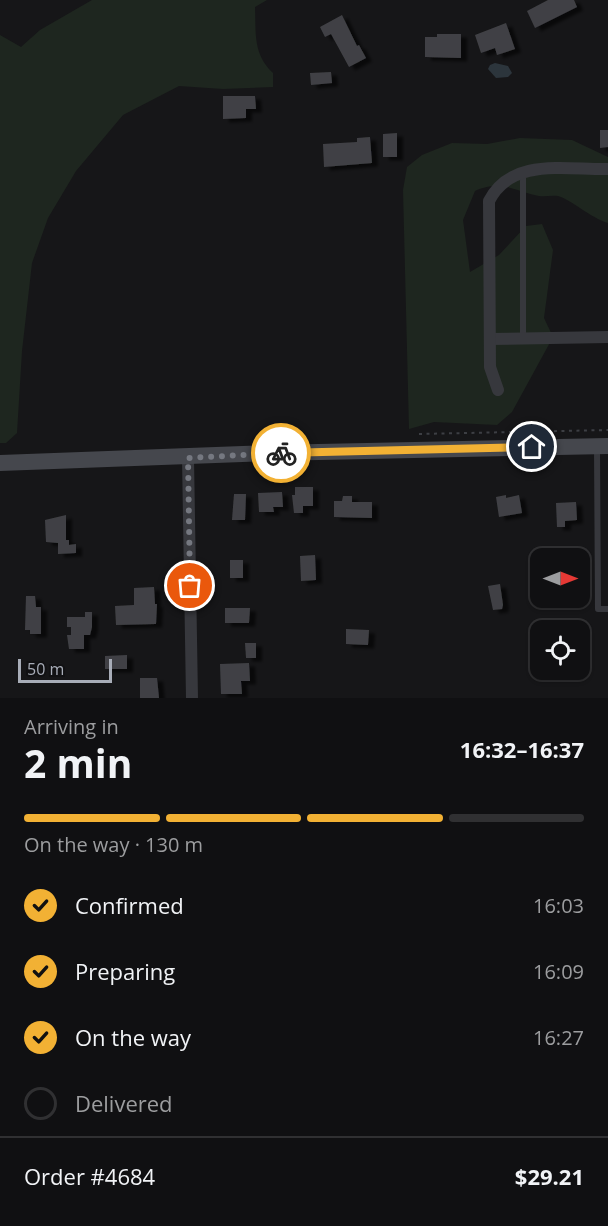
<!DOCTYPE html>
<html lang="en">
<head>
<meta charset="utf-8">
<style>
  :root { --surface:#101012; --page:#1e1e20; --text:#f1f3f6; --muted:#9c9d9f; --line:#303032; --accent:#f2b134 }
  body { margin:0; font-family:"Open Sans",sans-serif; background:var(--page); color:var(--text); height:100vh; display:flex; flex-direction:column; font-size:22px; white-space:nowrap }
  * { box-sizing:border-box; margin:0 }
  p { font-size:20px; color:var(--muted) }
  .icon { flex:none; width:33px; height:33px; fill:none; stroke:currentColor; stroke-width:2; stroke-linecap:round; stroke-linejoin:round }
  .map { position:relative; height:698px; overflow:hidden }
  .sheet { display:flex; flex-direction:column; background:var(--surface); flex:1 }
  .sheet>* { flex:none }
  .needle { width:39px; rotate:90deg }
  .buttons { position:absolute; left:530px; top:548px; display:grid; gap:12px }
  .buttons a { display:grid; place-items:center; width:60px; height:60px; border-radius:12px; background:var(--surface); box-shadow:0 2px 4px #0004,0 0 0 2px var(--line); font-size:30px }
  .scale { position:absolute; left:18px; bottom:15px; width:94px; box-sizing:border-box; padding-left:6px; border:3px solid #a8adb8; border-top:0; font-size:16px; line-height:21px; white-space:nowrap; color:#a8adb8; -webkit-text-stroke:4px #111113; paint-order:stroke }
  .pin { position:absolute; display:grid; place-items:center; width:51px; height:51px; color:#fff; margin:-26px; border:3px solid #fff; border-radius:50%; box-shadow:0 2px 6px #0007 }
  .courier { position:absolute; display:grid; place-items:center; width:60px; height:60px; margin:-30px; border:4px solid #f2b134; border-radius:50%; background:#fff; color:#222; box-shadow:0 2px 8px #0007 }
  .overview em { font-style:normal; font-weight:700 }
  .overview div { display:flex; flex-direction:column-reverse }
  .overview { display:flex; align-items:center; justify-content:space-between; height:102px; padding:0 24px }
  h1 { font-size:39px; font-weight:700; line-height:45px }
  .bar { display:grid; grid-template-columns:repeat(4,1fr); gap:9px 6px; align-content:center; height:72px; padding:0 24px }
  .bar i { height:8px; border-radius:4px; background:var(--line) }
  .bar .current { background:var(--accent) }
  .bar p { grid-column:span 4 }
  .line { display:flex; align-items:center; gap:15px; padding:0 24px; border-top:2px solid var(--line) }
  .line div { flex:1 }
  ol { padding:0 24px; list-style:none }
  li { display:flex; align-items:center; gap:18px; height:66px }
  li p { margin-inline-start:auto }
  li .icon { padding:6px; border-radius:50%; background:var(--accent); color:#111; stroke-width:4 }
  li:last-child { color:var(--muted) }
  li i { width:33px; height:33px; border:3px solid var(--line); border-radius:50% }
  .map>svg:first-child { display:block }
  .green { fill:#1e261f }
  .water { fill:#2c353c }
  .building { fill:#404145; filter:url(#shadow) }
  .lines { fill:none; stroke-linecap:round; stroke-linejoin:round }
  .path { stroke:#3d3f44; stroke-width:2; stroke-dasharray:3 4.5; stroke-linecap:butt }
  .lane { stroke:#37383d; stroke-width:6 }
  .street { stroke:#37383d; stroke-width:12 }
  .secondary { stroke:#45474d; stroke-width:16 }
  .done { stroke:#757880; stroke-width:6; stroke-dasharray:0 10.8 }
  .route { stroke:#f2b134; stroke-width:8 }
</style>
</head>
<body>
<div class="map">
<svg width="608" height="698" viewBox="0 0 608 698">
  <defs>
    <filter id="shadow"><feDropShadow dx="6" dy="3.5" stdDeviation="1.5" flood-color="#0009"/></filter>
  </defs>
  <rect width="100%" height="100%" fill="#161618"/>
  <!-- green -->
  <g class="green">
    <path d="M 92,0 L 267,0 L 255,7 C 256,34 253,54 273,73 L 273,87 L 223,89 L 179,86 L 123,115 L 76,171 L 48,218 L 32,263 L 22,351 L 17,433 L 6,443 L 0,443 L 0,35 L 21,47 L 40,30 Z"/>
    <path d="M 520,138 L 572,140 L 608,157 L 608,223 C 591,218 570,199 558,196 C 552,195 545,197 539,196 C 514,191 502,179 475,191 L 463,220 L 470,272 L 499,255 L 526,226 L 542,224 L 553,250 L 544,318 L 553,337 L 512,412 L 497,425 L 434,422 L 409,429 L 403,190 L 407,167 L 422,155 L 452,143 L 487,144 Z"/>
  </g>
  <!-- water -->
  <polygon class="water" points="495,63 508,66 512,73 508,77 496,78 488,69 490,65"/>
  <!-- building -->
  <g class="building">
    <polygon points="548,0 574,0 577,7 535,28 527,11"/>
    <polygon points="342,15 357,46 359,45 366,58 349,67 331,34 325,37 320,27"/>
    <polygon points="506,23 515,49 497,55 495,48 481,53 475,35"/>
    <polygon points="437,34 461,34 461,58 425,57 425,37 437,37"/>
    <polygon points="331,72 332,83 311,85 310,73"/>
    <polygon points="223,96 255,96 256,109 246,109 246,118 223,119"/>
    <polygon points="600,130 608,130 608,147 600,148"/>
    <polygon points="397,133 397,157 383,157 383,134"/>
    <polygon points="370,137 372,163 324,167 323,144 357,142 357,138"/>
    <polygon points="295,487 313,487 313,506 303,506 303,513 294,513 292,495 295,495"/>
    <polygon points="282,492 283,507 273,507 274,512 259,512 258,493"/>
    <polygon points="234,494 246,494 245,520 232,520"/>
    <polygon points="506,495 506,498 519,495 522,513 499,517 496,497"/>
    <polygon points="343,496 352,496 352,502 372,502 372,518 334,517 334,501 342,501"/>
    <polygon points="576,502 577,520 565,521 565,527 557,527 556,503"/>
    <polygon points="66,515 66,540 69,540 69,545 76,544 76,553 58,554 58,543 46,542 45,520"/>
    <polygon points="315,555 316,580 301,581 300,556"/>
    <rect x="230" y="560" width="13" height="18"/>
    <polygon points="500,584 503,605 502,609 493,610 488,586"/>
    <polygon points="154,587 155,604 157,604 156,624 116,625 115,606 134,605 134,588"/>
    <polygon points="26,596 35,596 36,607 41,607 41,634 30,634 30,630 25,630"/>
    <polygon points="225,608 250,608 249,623 225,623"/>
    <polygon points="85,612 92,612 92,627 90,635 84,635 84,649 69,649 67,635 71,635 71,627 67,627 67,617 85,617"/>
    <polygon points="346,629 369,630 368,645 346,644"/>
    <polygon points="245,643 256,643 256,658 246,658"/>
    <polygon points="127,655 127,669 105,669 105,656"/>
    <polygon points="249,663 250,681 241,681 242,694 221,694 220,664"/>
    <polygon points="140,678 157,678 159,698 140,698"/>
  </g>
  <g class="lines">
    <!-- path -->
    <polyline class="path" points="419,434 608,430"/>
    <!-- lane -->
    <g class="lane">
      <polyline points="523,171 523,338"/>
      <polyline points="597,449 598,609 608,609"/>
    </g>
    <!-- street -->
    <g class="street">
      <polyline points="490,339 608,337"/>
      <path d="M 498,390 L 490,367 L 489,201 C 511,157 567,170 608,169"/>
      <polyline points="188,458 192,698"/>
    </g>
    <!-- secondary -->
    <polyline class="secondary" points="0,463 271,453 608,446"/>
  </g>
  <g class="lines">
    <!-- done -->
    <polyline class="done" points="190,586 188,458 281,453"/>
    <!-- route -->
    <polyline class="route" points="281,453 532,447"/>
  </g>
</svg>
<div class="buttons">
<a><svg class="needle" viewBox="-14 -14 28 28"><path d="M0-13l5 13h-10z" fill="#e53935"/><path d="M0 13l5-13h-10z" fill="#9c9d9f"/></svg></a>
<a><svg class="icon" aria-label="locate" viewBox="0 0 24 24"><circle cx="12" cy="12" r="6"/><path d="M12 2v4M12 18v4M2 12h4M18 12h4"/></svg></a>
</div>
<div class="scale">50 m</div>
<div class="pin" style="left:190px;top:586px;background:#ea580c"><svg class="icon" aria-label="bag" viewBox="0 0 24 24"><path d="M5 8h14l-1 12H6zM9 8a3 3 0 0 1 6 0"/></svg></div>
<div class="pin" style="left:532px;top:447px;background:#1f2937"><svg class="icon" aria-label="home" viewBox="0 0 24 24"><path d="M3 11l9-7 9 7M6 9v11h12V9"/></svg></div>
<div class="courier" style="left:281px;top:453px"><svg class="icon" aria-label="bike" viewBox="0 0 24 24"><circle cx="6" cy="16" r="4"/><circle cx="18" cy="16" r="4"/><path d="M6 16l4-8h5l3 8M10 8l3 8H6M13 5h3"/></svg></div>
</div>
<section class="sheet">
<div class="overview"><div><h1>2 min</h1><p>Arriving in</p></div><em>16:32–16:37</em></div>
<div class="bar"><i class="current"></i><i class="current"></i><i class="current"></i><i></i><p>On the way · 130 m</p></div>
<ol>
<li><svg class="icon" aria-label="check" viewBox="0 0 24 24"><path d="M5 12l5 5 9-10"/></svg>Confirmed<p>16:03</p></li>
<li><svg class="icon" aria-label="check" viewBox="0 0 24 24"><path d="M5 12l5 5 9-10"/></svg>Preparing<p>16:09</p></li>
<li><svg class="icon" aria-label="check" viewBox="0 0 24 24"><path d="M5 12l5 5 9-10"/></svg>On the way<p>16:27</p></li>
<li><i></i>Delivered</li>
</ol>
<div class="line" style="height:78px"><div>Order #4684</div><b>$29.21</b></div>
</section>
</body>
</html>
